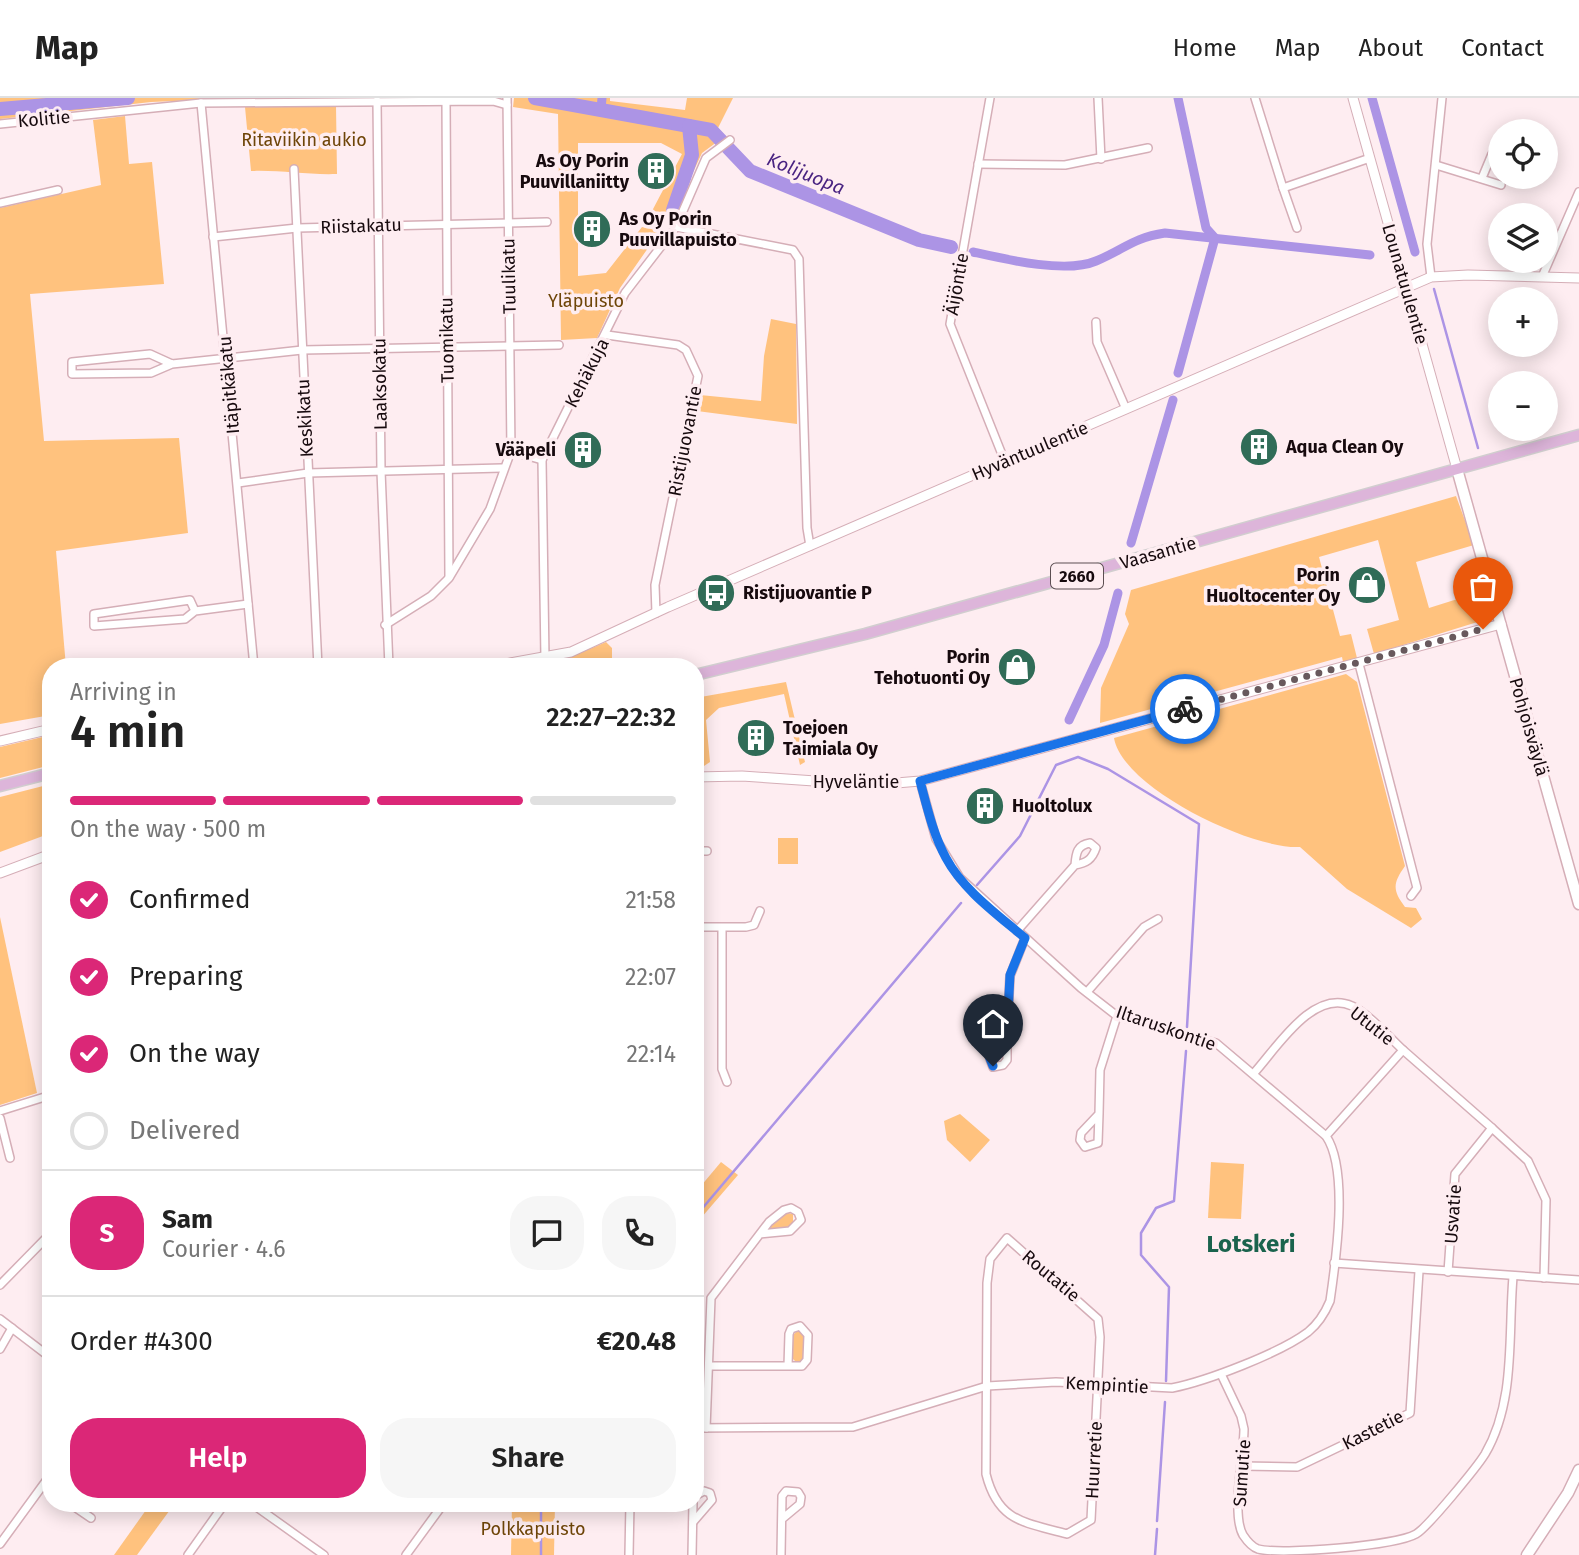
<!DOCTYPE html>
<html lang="en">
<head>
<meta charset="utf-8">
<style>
  :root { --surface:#fff; --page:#f6f6f6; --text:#222; --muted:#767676; --line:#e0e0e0; --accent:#db2777 }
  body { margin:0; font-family:"Fira Sans",sans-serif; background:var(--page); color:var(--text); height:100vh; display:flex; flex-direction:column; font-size:26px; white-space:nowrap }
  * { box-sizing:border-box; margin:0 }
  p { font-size:23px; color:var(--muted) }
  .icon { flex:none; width:38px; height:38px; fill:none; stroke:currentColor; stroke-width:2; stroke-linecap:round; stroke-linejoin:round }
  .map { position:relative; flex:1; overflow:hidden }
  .side { position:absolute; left:42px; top:560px; width:662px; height:854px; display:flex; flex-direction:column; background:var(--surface); border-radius:28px; box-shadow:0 4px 18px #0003 }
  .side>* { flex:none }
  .buttons { position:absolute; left:1488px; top:21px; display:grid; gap:14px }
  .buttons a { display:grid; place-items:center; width:70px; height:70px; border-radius:50%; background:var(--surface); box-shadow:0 4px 18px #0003; font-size:35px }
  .pin { position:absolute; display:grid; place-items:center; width:60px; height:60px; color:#fff; margin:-72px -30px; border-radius:50% 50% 50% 0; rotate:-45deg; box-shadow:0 0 7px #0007 }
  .pin .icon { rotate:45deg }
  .courier { position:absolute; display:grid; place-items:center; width:70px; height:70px; margin:-35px; border:5px solid #1a73e8; border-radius:50%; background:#fff; color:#222; box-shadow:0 2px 9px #0007 }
  .headline em { font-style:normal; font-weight:600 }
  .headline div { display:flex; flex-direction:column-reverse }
  .headline { display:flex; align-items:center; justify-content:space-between; height:119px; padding:0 28px }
  h1 { font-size:46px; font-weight:600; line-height:52px }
  .bar { display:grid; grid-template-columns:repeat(4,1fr); gap:10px 7px; align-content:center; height:84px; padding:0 28px }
  .bar i { height:9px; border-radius:5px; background:var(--line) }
  .bar .selected { background:var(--accent) }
  .bar p { grid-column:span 4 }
  .line { display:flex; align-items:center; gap:18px; padding:0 28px; border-top:2px solid var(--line) }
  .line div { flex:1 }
  .round { display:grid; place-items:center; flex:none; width:74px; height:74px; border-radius:28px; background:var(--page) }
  ol { padding:0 28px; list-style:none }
  li { display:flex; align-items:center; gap:21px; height:77px }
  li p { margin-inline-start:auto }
  li .icon { padding:7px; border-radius:50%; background:var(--accent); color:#fff; stroke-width:4 }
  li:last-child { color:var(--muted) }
  li i { width:38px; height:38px; border:4px solid var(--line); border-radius:50% }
  .button { display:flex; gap:14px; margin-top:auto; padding:14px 28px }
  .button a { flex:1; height:80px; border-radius:28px; background:var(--accent); color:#fff; font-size:28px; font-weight:600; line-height:80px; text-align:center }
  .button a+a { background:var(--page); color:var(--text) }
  header { display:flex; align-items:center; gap:42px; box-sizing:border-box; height:98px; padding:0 35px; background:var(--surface); border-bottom:2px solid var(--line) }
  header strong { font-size:33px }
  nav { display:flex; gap:38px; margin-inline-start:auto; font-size:24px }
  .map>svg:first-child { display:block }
  .green { fill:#ffc27e }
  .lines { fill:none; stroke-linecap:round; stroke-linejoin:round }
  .stream { stroke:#ac94e5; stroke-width:2.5 }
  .canal { stroke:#ac94e5; stroke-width:9 }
  .river { stroke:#ac94e5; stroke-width:14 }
  .minor-casing { stroke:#d5aeb7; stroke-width:10 }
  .tertiary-casing { stroke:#d5aeb7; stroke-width:11 }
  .secondary-casing { stroke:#d5aeb7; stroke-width:13 }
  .primary-casing { stroke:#d1cecf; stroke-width:13 }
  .minor { stroke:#fff; stroke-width:7 }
  .tertiary { stroke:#fff; stroke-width:9 }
  .secondary { stroke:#fff; stroke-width:10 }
  .primary { stroke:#ddb5da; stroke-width:10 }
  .done { stroke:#68595d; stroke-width:7; stroke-dasharray:0 12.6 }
  .route { stroke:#1a73e8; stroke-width:9 }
  .labels { text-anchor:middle; stroke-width:7; stroke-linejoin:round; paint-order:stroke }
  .shield { fill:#feedf1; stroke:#5c4e52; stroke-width:2 }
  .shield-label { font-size:16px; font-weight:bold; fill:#170a0e }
  .street-label { font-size:18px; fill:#170a0e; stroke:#feedf1 }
  .park-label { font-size:18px; fill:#6e4508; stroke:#feedf1 }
  .poi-label { font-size:18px; font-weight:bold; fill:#170a0e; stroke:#feedf1; text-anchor:start }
  .water-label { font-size:19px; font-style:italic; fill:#492381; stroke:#feedf1 }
  .district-label { font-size:24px; font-weight:bold; fill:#1a634d; stroke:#feedf1 }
</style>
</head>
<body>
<header>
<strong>Map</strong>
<nav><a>Home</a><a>Map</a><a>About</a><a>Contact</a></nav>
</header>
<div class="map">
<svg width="1579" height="1457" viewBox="0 0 1579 1457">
  <rect width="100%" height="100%" fill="#feedf1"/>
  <!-- green -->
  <g class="green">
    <polygon points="0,0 245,0 151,4 0,21"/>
    <polygon points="514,0 610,0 610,3 685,12 687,0 733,0 718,30 725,38 702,55 672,119 652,113 682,56 661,45 578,45 578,178 606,175 642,129 660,133 620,190 597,240 561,242 558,16 513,9"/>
    <path d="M 336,8 L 337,76 C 307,77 281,72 251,73 L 245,9 Z"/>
    <polygon points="125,18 129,66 152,64 164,186 30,196 44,343 179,340 188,435 56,453 66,569 51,569 51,617 0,626 0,110 101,87 93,22"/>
    <polygon points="771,221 796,226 797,326 697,313 700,297 761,303 764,258"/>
    <polygon points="1456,398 1474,447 1416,464 1429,510 1467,498 1470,472 1481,469 1490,505 1484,522 1374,556 1367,531 1399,522 1378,442 1319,459 1340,538 1351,536 1357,560 1343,564 1342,559 1100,625 1101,590 1129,526 1125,516 1131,492"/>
    <polygon points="606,544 612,550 612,569 532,569 554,566"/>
    <path d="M 1346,576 L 1357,584 L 1405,768 C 1393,785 1392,792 1405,809 L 1416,810 L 1422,821 L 1411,830 L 1347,791 L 1300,749 C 1253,752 1123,691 1114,640 Z"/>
    <polygon points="786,584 805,664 800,667 784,596 719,610 706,622 710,664 704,668 695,600"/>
    <polygon points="51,637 51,667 0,680 0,649"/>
    <polygon points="51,686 51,735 0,754 0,699"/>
    <rect x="778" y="740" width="20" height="26"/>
    <polygon points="0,819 37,995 0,1007"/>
    <polygon points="960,1016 990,1042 970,1064 947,1042 944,1023"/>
    <polygon points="721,1064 738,1077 695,1127 695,1095"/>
    <polygon points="1211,1064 1244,1066 1241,1121 1208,1120"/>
    <polygon points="788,1115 793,1116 793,1126 785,1130 769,1130 781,1118"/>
    <polygon points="798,1232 804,1237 804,1259 798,1266 792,1260 792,1238"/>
    <polygon points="151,1405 175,1405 137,1457 114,1457"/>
    <polygon points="512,1405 555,1405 554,1457 511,1457"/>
  </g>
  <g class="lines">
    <!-- stream -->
    <g class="stream">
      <polyline points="1434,191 1478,350"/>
      <polyline points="977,787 1020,738 1056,667 1078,659 1108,671 1199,726 1187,929"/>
      <polyline points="695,1119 961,805"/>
      <polyline points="1166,1283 1169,1189 1141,1157 1141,1135 1156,1110 1174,1103 1186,953"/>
      <polyline points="1157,1423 1165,1304"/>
      <polyline points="541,1457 541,1405"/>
      <polyline points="1155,1457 1157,1431"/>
    </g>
    <!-- canal -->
    <g class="canal">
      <polyline points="1178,0 1206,130 1215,140 1178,275"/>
      <polyline points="1372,0 1415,154"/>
      <polyline points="601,11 602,0"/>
      <path d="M 973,154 C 1004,161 1066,176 1096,163 C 1125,151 1132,140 1165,135 L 1370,157"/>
      <polyline points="1131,445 1173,302"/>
      <polyline points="1069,622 1104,547 1118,495"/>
    </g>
    <!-- river -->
    <g class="river">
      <polyline points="535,0 711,32 750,73 919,142 951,149"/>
      <polyline points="0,11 128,0"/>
      <polyline points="673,112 692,57 689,28"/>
    </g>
    <!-- minor casing -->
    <g class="minor-casing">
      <g id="minor">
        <polyline points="990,0 950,226 1005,364"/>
        <polyline points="1098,0 1101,61"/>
        <polyline points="1255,0 1283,90 1370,60"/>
        <polyline points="377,3 381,373 389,569"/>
        <polyline points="446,3 449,479"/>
        <polyline points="201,5 254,569"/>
        <polyline points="0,26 201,5 493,3 507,7"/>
        <polyline points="978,66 1065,67 1148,50"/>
        <polyline points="1436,67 1501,87"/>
        <polyline points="294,71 318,569"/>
        <polyline points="1482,80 1492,56 1500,54"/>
        <polyline points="1283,90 1297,130"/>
        <polyline points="0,105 58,92"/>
        <polyline points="676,129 706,60 730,42"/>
        <polyline points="213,139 297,130 547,124"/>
        <polyline points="1431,179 1427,146 1442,0"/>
        <polyline points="1542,179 1579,94"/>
        <polyline points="1096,224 1097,244 1126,311"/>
        <polyline points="607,237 678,247 686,252 698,278 655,487 656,515"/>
        <polyline points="172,266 151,275 72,276 72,264 150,256 172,266 302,252 559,247"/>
        <polyline points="511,353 542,362"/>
        <polyline points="238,385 308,375 502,370"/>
        <polyline points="195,513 190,502 94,516 94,528 185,521 195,513 248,506"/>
        <polyline points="385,527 431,498 449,480 490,411 511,353 507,0"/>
        <polyline points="545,561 542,362 625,195 676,129 793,152 799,161 807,430 810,448"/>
        <polyline points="1359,566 1417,790 1411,798"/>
        <polyline points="695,753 707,753"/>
        <polyline points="47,757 51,776"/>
        <polyline points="695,829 746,829 754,827 760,813"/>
        <polyline points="722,830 722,971 727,984"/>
        <path d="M 1017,833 L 1075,767 C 1076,755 1077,747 1090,745 L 1096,750 C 1092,762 1086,765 1075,767"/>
        <polyline points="1087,894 1144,829 1158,821"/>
        <polyline points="1007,936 1007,962 1003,967 993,969 989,958 1007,936 1010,878 1025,840"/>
        <polyline points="1403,952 1492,1030"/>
        <path d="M 1254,975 C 1276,951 1313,890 1352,908 C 1370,917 1388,938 1403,952 L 1326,1038"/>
        <polyline points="0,1013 51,997"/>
        <polyline points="1099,1016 1098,1045 1085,1049 1080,1042 1081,1035 1099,1016 1100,972 1117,918"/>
        <polyline points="0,1020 10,1060"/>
        <path d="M 1007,1140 L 1098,1221 L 1100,1239 L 1091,1422 L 1067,1436 C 1024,1424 998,1424 986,1376 L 987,1185 L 990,1161 Z"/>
        <polyline points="1334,1165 1579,1182"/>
        <polyline points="1448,1174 1455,1076 1492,1030 1528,1063 1546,1102 1544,1180"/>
        <polyline points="0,1187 51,1135"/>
        <polyline points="0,1221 51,1260"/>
        <polyline points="0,1251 12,1230"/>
        <polyline points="709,1268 802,1268 807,1262 808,1237 800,1228 791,1231 789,1236 788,1268"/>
        <path d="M 1221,1276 L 1241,1318 L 1244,1331 C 1244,1357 1231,1416 1243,1437 C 1247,1443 1252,1449 1258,1451 C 1280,1457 1395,1448 1416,1436 C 1427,1430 1477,1369 1485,1356 C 1516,1303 1508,1237 1513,1179"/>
        <path d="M 695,1330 L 853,1329 L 987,1288 L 1056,1284 L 1172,1290 C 1207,1283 1280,1255 1308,1234 C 1319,1225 1325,1215 1330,1203 C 1336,1162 1349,1072 1326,1038 L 1216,945 L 1117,918 L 1081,890 L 960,780 L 936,741 L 920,683"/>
        <polyline points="706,1330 711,1200 769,1124 784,1112 791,1110 798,1114 801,1122 790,1133 760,1136"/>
        <polyline points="1242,1368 1297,1369 1410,1315 1419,1173"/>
        <polyline points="69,1405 91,1420"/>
        <polyline points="251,1405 324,1457"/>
        <polyline points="693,1424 712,1402 710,1395 704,1393 695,1398"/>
        <polyline points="0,1446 51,1376"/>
        <polyline points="188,1457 225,1405"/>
        <polyline points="406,1457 444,1405"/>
        <polyline points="629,1457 630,1405"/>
        <polyline points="692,1457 693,1405"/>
        <polyline points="781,1457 782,1398 786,1393 798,1394 801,1399 800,1406 782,1421"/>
      </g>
    </g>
    <!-- tertiary casing -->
    <g class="tertiary-casing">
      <g id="tertiary">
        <polyline points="1353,0 1457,371"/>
        <polyline points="488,569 571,554 668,509 1431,179 1468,177 1579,180"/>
        <polyline points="0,643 51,631"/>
        <polyline points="695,679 742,678 873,687 920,683 1501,526"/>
        <polyline points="0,775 51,756"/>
      </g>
    </g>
    <!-- secondary casing -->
    <g class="secondary-casing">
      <g id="secondary">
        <polyline points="1457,371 1579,806"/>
        <polyline points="1527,1457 1568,1395 1579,1372"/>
      </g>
    </g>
    <!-- primary casing -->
    <g class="primary-casing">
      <g id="primary">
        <polyline points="695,577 865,536 1579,337"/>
        <polyline points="0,688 51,675"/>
      </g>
    </g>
    <!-- minor -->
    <use href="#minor" class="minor"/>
    <!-- tertiary -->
    <use href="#tertiary" class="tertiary"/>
    <!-- secondary -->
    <use href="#secondary" class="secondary"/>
    <!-- primary -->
    <use href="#primary" class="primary"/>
  </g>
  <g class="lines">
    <!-- done -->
    <polyline class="done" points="1185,611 1483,531"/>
    <!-- route -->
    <path class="route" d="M 993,968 L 989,958 L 1007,936 L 1010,877 L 1025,840 C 998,817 963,792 946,760 C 933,736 927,709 920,683 L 1185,611"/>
  </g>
  <!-- icons -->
  <defs>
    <g id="building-disc" transform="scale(2.0125)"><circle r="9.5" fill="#306c57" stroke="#feedf1"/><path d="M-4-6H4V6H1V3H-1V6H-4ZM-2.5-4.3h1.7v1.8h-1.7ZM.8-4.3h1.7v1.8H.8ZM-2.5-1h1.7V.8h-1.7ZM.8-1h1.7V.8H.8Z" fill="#fff"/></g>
    <g id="shop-disc" transform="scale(2.0125)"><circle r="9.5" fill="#306c57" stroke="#feedf1"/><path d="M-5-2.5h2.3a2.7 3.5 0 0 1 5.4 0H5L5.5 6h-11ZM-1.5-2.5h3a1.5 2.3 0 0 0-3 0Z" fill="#fff"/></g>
    <g id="bus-disc" transform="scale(2.0125)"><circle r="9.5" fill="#306c57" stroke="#feedf1"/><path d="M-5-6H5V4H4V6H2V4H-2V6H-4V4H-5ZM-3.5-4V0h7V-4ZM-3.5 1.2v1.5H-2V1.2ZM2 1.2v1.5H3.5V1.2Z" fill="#fff"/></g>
  </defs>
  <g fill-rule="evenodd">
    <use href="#building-disc" x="656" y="73"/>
    <use href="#building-disc" x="592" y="131"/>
    <use href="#building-disc" x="1259" y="349"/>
    <use href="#building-disc" x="583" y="352"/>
    <use href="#shop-disc" x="1367" y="487"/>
    <use href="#bus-disc" x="716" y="495"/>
    <use href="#shop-disc" x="1017" y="569"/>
    <use href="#building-disc" x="756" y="640"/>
    <use href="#building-disc" x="985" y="708"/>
  </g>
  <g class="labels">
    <!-- shield labels -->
    <rect class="shield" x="1051" y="465.5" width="52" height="25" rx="5"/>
    <g class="shield-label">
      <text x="1077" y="484">2660</text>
    </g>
    <!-- street labels -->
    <g class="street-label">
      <text transform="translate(44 21) rotate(-5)" y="6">Kolitie</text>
      <text transform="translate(361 128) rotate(-2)" y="6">Riistakatu</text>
      <text transform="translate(509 178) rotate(-91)" y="6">Tuulikatu</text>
      <text transform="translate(957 186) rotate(-80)" y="6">Äijöntie</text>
      <text transform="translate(1405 186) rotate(74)" y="6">Lounatuulentie</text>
      <text transform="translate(447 242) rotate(-91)" y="6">Tuomikatu</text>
      <text transform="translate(587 275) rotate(-63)" y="6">Kehäkuja</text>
      <text transform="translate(380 286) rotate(-91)" y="6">Laaksokatu</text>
      <text transform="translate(229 287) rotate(-95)" y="6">Itäpitkäkatu</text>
      <text transform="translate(305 320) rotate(-93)" y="6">Keskikatu</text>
      <text transform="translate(685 343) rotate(-79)" y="6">Ristijuovantie</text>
      <text transform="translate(1030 353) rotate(-23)" y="6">Hyväntuulentie</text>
      <text transform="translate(1158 455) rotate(-16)" y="6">Vaasantie</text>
      <text transform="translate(1529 629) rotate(74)" y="6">Pohjoisväylä</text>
      <text x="856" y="690">Hyveläntie</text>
      <text transform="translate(1372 928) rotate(38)" y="6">Ututie</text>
      <text transform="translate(1166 930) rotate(19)" y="6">Iltaruskontie</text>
      <text transform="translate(1453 1116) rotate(-86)" y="6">Usvatie</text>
      <text transform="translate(1051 1178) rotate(40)" y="6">Routatie</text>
      <text transform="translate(1107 1287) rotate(3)" y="6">Kempintie</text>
      <text transform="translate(1373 1332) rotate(-27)" y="6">Kastetie</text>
      <text transform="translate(1094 1362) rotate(-87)" y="6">Huurretie</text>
      <text transform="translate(1242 1375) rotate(-86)" y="6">Sumutie</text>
    </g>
    <!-- park labels -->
    <g class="park-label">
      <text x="304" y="48">Ritaviikin aukio</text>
      <text x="586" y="209">Yläpuisto</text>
      <text x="533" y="1437">Polkkapuisto</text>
    </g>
    <!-- poi labels -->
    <g class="poi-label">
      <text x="629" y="69" text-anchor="end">As Oy Porin<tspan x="629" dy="21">Puuvillaniitty</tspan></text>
      <text x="619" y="127">As Oy Porin<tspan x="619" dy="21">Puuvillapuisto</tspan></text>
      <text x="1286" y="355">Aqua Clean Oy</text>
      <text x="556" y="358" text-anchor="end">Vääpeli</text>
      <text x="1340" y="483" text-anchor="end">Porin<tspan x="1340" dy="21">Huoltocenter Oy</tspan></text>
      <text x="743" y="501">Ristijuovantie P</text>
      <text x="990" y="565" text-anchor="end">Porin<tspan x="990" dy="21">Tehotuonti Oy</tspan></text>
      <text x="783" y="636">Toejoen<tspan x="783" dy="21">Taimiala Oy</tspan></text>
      <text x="1012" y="714">Huoltolux</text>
    </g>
    <!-- water labels -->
    <g class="water-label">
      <text transform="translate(806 75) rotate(22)" y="7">Kolijuopa</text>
    </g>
    <!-- district labels -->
    <g class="district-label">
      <text x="1251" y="1154">Lotskeri</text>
    </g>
  </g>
</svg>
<div class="buttons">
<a><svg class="icon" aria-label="locate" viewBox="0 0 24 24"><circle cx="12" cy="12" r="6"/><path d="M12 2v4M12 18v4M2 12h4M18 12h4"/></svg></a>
<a><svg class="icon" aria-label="layers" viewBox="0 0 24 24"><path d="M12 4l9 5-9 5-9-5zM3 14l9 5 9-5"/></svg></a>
<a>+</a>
<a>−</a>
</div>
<div class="pin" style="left:1483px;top:531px;background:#ea580c"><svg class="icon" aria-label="bag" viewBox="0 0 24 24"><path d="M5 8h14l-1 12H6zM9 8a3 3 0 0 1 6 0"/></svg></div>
<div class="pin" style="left:993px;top:968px;background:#1f2937"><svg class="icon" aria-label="home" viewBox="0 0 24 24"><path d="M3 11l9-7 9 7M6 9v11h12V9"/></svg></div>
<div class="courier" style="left:1185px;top:611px"><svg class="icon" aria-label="bike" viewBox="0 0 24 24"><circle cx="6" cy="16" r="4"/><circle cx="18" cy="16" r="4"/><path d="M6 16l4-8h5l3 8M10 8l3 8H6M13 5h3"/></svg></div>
<section class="side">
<div class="headline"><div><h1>4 min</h1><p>Arriving in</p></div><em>22:27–22:32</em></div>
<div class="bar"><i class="selected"></i><i class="selected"></i><i class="selected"></i><i></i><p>On the way · 500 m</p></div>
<ol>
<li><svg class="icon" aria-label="check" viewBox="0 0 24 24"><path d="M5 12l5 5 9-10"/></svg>Confirmed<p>21:58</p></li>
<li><svg class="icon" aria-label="check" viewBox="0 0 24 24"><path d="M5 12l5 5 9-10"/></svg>Preparing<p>22:07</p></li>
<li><svg class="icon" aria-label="check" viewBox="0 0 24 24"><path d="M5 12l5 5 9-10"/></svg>On the way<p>22:14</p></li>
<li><i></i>Delivered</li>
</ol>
<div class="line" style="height:126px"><b class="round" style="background:var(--accent);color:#fff">S</b><div><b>Sam</b><p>Courier · 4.6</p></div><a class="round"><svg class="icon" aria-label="chat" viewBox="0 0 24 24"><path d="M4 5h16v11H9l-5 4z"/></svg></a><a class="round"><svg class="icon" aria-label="phone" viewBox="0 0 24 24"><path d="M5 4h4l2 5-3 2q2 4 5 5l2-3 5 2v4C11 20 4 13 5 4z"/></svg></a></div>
<div class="line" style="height:91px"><div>Order #4300</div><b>€20.48</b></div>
<div class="button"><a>Help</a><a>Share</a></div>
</section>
</div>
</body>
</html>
